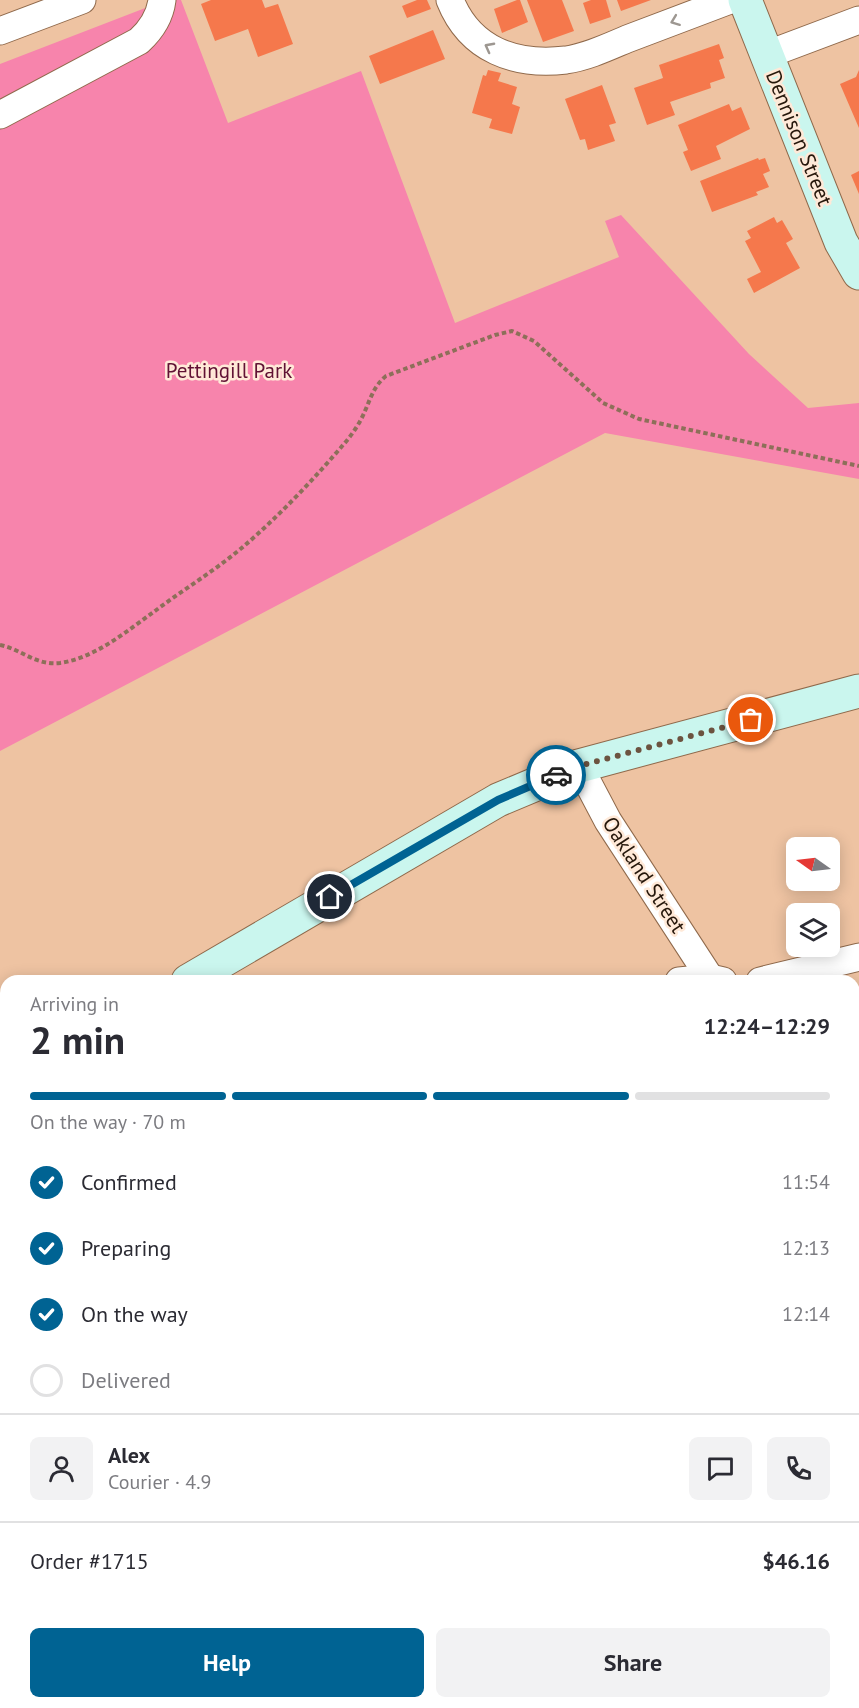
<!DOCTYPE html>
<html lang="en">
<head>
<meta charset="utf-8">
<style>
  :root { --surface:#fff; --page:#f2f2f3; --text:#2b2b33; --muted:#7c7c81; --line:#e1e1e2; --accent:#006393 }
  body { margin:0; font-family:"PT Sans",sans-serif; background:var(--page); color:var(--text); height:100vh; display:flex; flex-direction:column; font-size:22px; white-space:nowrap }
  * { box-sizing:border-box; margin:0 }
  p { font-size:20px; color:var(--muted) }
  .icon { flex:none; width:33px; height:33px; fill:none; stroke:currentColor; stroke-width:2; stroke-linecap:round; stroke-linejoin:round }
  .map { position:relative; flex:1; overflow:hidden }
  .drawer { position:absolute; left:0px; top:975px; width:860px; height:734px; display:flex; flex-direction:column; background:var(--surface); border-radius:18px 18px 0 0; box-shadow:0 3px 15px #0003 }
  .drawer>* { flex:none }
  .needle { width:39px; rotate:284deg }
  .fabs { position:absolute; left:786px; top:837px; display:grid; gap:12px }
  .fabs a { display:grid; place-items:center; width:54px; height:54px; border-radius:9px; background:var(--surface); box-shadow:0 3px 15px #0003; font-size:30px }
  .pin { position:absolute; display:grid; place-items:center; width:51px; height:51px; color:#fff; margin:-26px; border:3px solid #fff; border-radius:50%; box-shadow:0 2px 6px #0007 }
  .courier { position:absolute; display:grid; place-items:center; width:60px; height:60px; margin:-30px; border:4px solid #006393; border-radius:50%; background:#fff; color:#222; box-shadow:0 2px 8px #0007 }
  .summary em { font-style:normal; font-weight:700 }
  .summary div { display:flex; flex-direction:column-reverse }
  .summary { display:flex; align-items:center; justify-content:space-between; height:102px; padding:0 30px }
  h1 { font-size:39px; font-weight:700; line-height:45px }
  .bar { display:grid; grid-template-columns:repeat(4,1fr); gap:9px 6px; align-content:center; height:72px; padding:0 30px }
  .bar i { height:8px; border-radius:4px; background:var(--line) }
  .bar .current { background:var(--accent) }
  .bar p { grid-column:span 4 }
  .line { display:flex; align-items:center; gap:15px; padding:0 30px; border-top:2px solid var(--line) }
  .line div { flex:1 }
  .round { display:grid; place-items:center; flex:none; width:63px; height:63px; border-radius:9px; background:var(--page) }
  ol { padding:0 30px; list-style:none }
  li { display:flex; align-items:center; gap:18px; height:66px }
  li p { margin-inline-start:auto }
  li .icon { padding:6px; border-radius:50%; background:var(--accent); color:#fff; stroke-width:4 }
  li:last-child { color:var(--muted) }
  li i { width:33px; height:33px; border:3px solid var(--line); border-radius:50% }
  .action { display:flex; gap:12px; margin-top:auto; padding:12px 30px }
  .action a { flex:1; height:69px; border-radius:9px; background:var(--accent); color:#fff; font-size:24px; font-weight:700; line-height:69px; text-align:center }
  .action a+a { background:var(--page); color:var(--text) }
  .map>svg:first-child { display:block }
  .green { fill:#f784ac }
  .building { fill:#f5784c }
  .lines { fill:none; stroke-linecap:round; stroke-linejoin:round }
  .street-casing { stroke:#8f694b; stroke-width:29 }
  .secondary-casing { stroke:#8f694b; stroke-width:35 }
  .path { stroke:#8d6f59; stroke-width:4; stroke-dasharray:4.5 3; stroke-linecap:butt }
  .street { stroke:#fff; stroke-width:27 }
  .secondary { stroke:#caf6ee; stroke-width:33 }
  .oneway { stroke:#9d9791 }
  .done { stroke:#6c5340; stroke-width:6; stroke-dasharray:0 10.8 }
  .route { stroke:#006393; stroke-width:8 }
  .labels { text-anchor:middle; stroke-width:5; stroke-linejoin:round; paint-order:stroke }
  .street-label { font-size:21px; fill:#26170b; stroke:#ffe9d8 }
  .park-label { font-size:21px; fill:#611134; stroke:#ffe9d8 }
</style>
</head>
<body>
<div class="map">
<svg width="859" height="1708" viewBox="0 0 859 1708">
  <rect width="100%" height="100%" fill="#eec3a2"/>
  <!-- green -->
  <polygon class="green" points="166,0 181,0 228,123 361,71 455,323 619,257 605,221 621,215 749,354 808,408 859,403 859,479 605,433 0,751 0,64"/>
  <!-- building -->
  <g class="building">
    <polygon points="211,0 262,0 265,8 278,4 293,44 258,57 248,29 215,41 201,4"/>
    <polygon points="417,0 427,0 431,9 407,18 402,6"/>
    <polygon points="517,0 520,0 528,22 502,33 494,9"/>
    <polygon points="527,0 562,0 574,31 543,42"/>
    <polygon points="591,0 606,0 611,17 590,24 583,3"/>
    <polygon points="617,0 651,0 621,11"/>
    <polygon points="433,30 445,59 380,84 369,56"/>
    <polygon points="719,44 724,58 719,60 725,78 710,83 711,88 670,102 675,115 647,125 634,88 663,78 659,65"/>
    <polygon points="488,70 501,73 498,81 517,87 512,104 520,107 512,134 489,128 492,119 472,113 483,75 486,76"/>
    <polygon points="859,70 859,128 840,84 856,77"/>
    <polygon points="602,85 616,123 609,125 615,141 588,150 585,139 580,140 565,99"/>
    <polygon points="729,104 732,111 741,107 750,129 716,146 721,159 691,171 683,152 688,150 678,125"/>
    <polygon points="758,158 759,160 765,158 770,171 763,174 769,187 756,192 758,195 712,212 700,181"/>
    <polygon points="859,171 859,194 851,175"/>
    <polygon points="774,217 777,223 782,220 793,239 786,243 800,268 754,293 747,279 761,272 745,241 751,238 747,231"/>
  </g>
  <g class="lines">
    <!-- street casing -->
    <g class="street-casing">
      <g id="street">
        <path d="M 450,0 C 470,50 515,66 566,60 C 587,57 608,47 627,39 C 661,26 695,13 730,0"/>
        <polyline points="0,31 82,0"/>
        <polyline points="766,55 859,20"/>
        <path d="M 0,115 L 139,41 C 151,30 160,16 162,0"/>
        <polyline points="579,766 608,821 712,981"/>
        <polyline points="679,981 710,978 723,981"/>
        <polyline points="760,981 859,957"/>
        <polyline points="854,1215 859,1224"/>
        <polyline points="643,1702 648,1708"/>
      </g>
    </g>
    <!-- secondary casing -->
    <g class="secondary-casing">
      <g id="secondary">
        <polyline points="745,0 841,242 859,273"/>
        <polyline points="188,981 498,800 579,766 859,691"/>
        <polyline points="0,1128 6,1122"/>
      </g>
    </g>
    <!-- path -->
    <path class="path" d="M 0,645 C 21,649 36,666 60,663 C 95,658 127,631 155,611 C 184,589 216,570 244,546 C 277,518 315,478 343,445 C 352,435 360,423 365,411 C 371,397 374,386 386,376 L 495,335 L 512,331 L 534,341 L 603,403 L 639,419 L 859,466"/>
    <!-- street -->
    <use href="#street" class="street"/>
    <!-- secondary -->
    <use href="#secondary" class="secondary"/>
  </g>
  <!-- one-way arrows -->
  <defs><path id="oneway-chevron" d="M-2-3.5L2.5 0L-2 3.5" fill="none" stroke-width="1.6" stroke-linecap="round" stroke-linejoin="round" transform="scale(1.5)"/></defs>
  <g class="oneway">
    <use href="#oneway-chevron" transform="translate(675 21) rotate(159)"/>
    <use href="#oneway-chevron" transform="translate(489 47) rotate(-152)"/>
  </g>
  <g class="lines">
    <!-- done -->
    <polyline class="done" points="556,775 579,766 751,720"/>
    <!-- route -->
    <polyline class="route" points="330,897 498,800 556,775"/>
  </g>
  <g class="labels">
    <!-- street labels -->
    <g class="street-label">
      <text transform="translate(799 138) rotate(68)" y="7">Dennison Street</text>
      <text transform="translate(644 875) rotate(57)" y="7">Oakland Street</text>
    </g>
    <!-- park labels -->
    <g class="park-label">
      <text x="229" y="378">Pettingill Park</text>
    </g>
  </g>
</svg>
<div class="fabs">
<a><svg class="needle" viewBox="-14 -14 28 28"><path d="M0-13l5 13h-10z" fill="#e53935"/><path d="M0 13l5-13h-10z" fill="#7c7c81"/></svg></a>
<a><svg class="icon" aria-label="layers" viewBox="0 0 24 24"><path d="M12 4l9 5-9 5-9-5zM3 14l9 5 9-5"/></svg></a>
</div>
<div class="pin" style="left:751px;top:720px;background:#ea580c"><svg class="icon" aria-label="bag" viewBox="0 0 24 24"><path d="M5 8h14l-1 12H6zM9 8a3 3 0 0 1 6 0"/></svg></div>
<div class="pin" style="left:330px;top:897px;background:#1f2937"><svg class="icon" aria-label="home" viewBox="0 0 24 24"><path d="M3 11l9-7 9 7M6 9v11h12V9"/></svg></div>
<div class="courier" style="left:556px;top:775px"><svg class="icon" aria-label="car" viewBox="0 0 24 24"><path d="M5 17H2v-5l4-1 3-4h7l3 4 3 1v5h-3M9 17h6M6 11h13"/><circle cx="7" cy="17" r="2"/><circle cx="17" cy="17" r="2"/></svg></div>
<section class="drawer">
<div class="summary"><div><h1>2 min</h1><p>Arriving in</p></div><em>12:24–12:29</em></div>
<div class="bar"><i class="current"></i><i class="current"></i><i class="current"></i><i></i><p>On the way · 70 m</p></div>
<ol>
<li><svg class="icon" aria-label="check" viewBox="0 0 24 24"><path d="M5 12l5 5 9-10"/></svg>Confirmed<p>11:54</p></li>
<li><svg class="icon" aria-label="check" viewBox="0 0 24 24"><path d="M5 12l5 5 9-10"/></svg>Preparing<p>12:13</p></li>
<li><svg class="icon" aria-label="check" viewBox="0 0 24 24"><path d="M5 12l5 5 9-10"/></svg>On the way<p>12:14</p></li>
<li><i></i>Delivered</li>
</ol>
<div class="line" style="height:108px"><a class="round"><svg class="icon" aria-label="person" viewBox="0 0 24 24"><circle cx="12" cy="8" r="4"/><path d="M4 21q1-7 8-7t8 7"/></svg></a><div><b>Alex</b><p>Courier · 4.9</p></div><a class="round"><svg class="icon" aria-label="chat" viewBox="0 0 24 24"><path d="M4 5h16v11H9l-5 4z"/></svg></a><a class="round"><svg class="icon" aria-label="phone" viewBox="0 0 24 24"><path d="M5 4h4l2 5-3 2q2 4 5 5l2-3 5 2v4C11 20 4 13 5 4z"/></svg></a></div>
<div class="line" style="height:78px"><div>Order #1715</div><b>$46.16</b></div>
<div class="action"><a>Help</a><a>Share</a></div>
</section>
</div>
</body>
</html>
